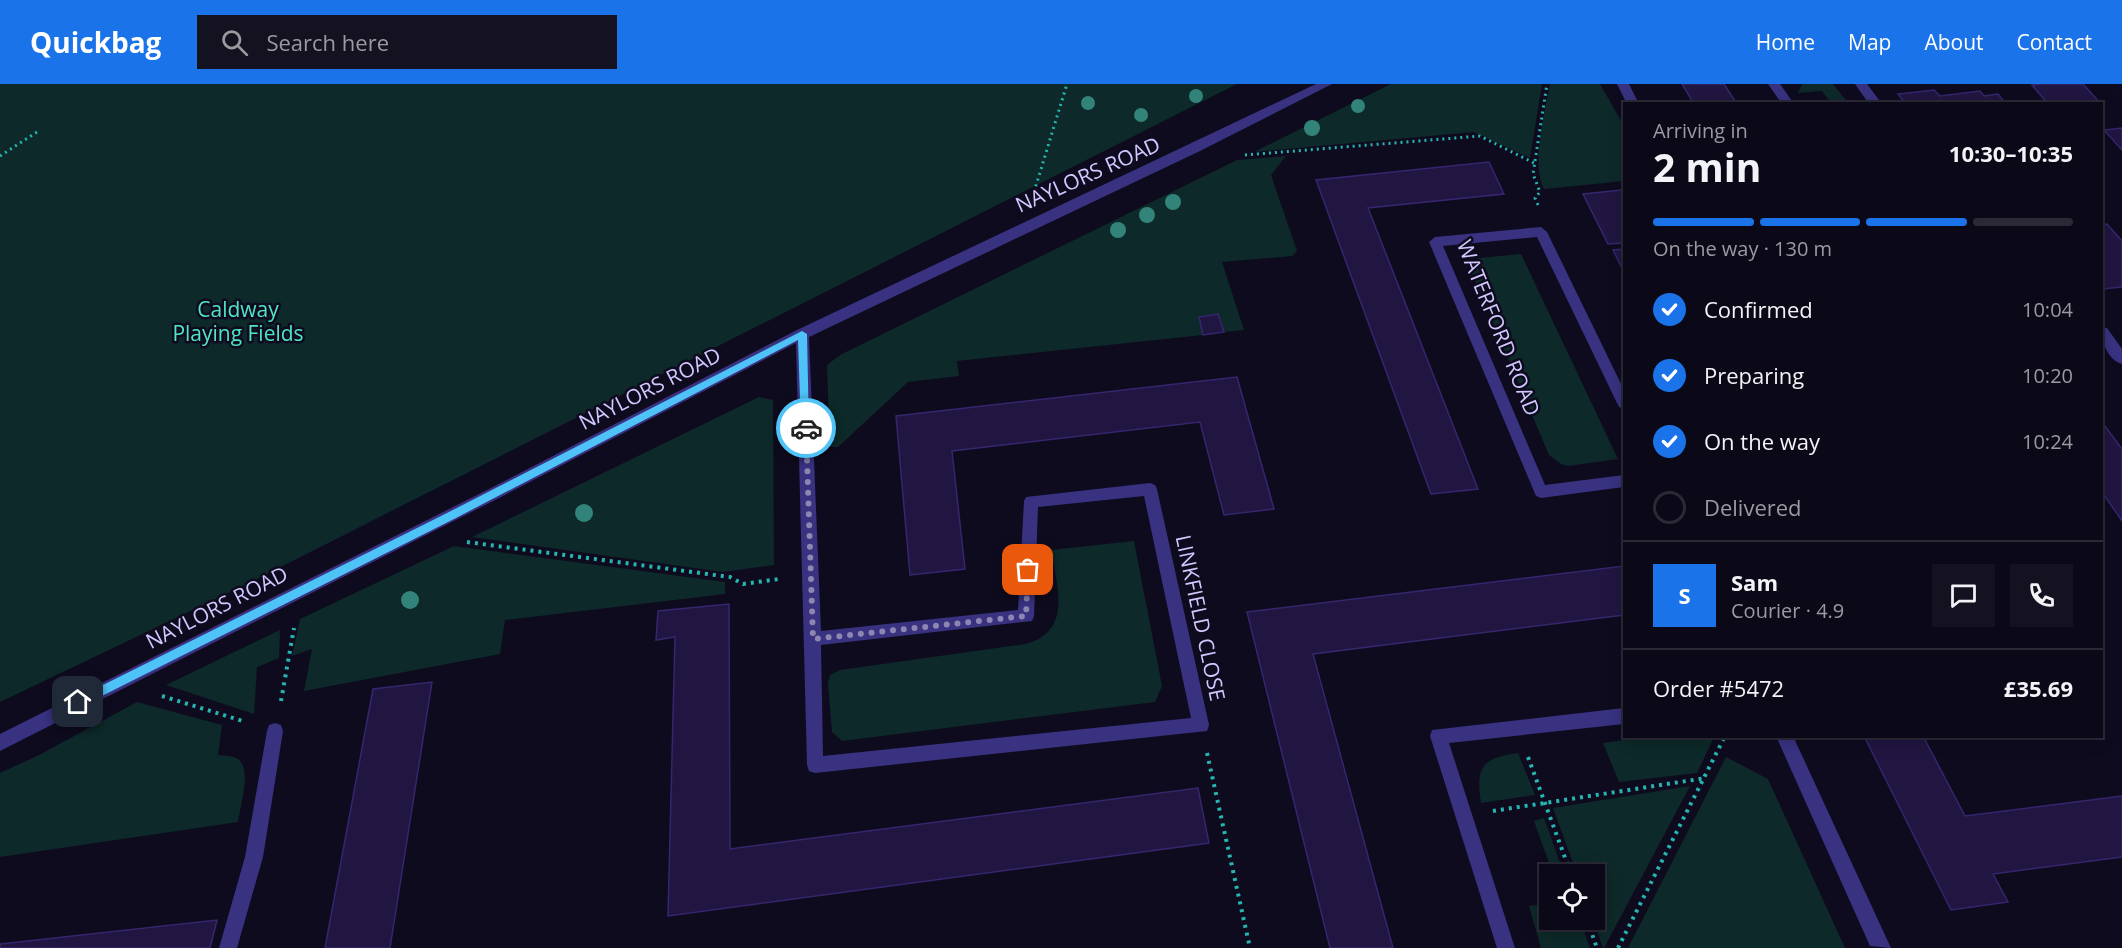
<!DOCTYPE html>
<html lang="en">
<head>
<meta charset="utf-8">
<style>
  :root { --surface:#0b0817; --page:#141120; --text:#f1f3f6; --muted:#9a9aa1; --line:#2b2936; --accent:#1a73e8 }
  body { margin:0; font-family:"Open Sans",sans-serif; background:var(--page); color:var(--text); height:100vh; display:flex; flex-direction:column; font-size:22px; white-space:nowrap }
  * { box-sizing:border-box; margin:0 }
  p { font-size:20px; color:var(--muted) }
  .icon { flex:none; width:33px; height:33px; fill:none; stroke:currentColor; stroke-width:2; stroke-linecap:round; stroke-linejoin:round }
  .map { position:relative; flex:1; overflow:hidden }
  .details { position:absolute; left:1623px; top:18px; width:480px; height:636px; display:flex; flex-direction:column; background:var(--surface); border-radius:0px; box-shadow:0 3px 15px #0003,0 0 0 2px var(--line) }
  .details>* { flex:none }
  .controls { position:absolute; left:1539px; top:780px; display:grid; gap:12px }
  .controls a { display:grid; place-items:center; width:66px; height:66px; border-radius:0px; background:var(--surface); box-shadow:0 3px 15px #0003,0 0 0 2px var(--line); font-size:30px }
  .pin { position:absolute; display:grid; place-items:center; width:51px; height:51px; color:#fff; margin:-26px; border-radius:12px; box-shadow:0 3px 9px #0006 }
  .courier { position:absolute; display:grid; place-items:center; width:60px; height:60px; margin:-30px; border:4px solid #4fc3f7; border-radius:50%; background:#fff; color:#222; box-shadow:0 2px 8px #0007 }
  .overview em { font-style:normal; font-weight:700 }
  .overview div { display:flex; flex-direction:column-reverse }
  .overview { display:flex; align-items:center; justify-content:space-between; height:102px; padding:0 30px }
  h1 { font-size:39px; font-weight:700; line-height:45px }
  .bar { display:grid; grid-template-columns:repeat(4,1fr); gap:9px 6px; align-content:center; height:72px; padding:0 30px }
  .bar i { height:8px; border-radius:4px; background:var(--line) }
  .bar .on { background:var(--accent) }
  .bar p { grid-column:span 4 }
  .line { display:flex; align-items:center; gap:15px; padding:0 30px; border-top:2px solid var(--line) }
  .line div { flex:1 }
  .round { display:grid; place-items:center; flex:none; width:63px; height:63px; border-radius:0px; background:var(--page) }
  ol { padding:0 30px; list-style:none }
  li { display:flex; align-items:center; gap:18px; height:66px }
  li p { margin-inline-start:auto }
  li .icon { padding:6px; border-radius:50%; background:var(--accent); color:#fff; stroke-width:4 }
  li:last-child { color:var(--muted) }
  li i { width:33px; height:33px; border:3px solid var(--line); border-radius:50% }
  header { display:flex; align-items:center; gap:36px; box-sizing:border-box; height:84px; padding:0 30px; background:var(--accent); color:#fff }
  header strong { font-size:28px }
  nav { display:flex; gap:33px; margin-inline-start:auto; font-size:21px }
  .search { width:420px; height:54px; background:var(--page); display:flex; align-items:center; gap:15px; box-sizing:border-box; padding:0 21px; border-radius:0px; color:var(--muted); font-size:22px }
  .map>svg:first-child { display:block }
  .green { fill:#0d2929 }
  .building { fill:#201641; stroke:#36266e; stroke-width:1.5 }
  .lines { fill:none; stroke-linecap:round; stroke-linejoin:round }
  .path-far1 { stroke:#25b6b2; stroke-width:3; stroke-dasharray:2 4; stroke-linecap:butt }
  .path { stroke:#25b6b2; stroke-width:4; stroke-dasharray:3 5; stroke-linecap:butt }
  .minor { fill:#383281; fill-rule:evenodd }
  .tree { fill:#32837a }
  .route { fill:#4fc3f7 }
  .done { stroke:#8c86b1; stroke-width:6; stroke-dasharray:0 10.8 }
  .labels { text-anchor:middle; stroke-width:5; stroke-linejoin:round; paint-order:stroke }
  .street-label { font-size:21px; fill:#d0c8ff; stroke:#0f0b1f }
  .park-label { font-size:21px; fill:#4ee6c4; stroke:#0f0b1f }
</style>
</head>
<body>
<header>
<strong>Quickbag</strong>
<div class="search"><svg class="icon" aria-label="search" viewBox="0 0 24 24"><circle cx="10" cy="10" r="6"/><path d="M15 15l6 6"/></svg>Search here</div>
<nav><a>Home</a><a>Map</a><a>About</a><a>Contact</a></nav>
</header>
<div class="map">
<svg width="2122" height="864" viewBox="0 0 2122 864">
  <rect width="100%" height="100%" fill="#0f0b1f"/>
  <!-- green -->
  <g class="green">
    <polygon points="0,0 1237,0 241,503 0,618"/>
    <polygon points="1391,0 1542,0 1530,74 1474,48 1254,68"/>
    <path d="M 1550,0 L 1600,0 L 1624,42 L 1624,97 L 1544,105 C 1531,80 1545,28 1550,0 Z"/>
    <polygon points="1802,0 1833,0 1848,19 1831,19 1822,7 1798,9"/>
    <polygon points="1286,72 1271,91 1297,167 1292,172 1222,178 1244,246 1224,248 1218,230 1199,233 1203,251 957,277 959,292 908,298 838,363 830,363 827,281 840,271 1237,76"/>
    <polygon points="1521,170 1618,375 1568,382 1561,380 1549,371 1468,180 1479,174"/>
    <polygon points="759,313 773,316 774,481 723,488 472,453"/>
    <path d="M 1134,457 L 1162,602 L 1155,618 L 842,657 L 832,648 L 828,600 L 830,591 L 840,586 L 1026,560 C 1073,546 1057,503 1051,466 Z"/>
    <polygon points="454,462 725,498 725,510 505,536 500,570 304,607 312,565 292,572 300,535"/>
    <polygon points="280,546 279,574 257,583 254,630 166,601"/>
    <path d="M 137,618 L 222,641 L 218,671 C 225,672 235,671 240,677 C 251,688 240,723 238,738 L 0,773 L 0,689 L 39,671 Z"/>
    <polygon points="1652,652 1714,652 1714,653 1697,689 1619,698 1603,659"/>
    <path d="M 1518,669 L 1535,711 L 1481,719 C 1475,682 1483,674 1518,669 Z"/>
    <polygon points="1726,673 1768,695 1845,864 1628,864"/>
    <polygon points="1690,702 1604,864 1603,864 1593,836 1594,790 1577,790 1553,724"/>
    <polygon points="1544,734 1564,790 1553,790 1534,737"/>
    <polygon points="1549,820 1550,836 1580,836 1590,864 1541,864 1529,822"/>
  </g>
  <!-- building -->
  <g class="building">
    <polygon points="1682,0 1724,0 1737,20 1694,20"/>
    <polygon points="2041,0 2083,0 2101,20 2048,20 2032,1"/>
    <polygon points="1934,6 1940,12 1980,7 1984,12 1998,10 2006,20 1906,20 1898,10"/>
    <polygon points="2122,44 2122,66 2104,46"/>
    <polygon points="1489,78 1504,110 1368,124 1478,405 1431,410 1316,96"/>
    <polygon points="1622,106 1624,111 1624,159 1608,160 1583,110"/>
    <polygon points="2107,140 2122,157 2122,203 2102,205 2102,141"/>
    <polygon points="1624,165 1624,188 1613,166"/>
    <polygon points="1218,230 1224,248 1203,251 1199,233"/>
    <polygon points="1237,293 1274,425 1224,431 1200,338 952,367 965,485 910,491 896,332"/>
    <polygon points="2102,338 2122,365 2122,437 2102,408"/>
    <polygon points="1624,482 1624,531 1313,570 1393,864 1330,864 1247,528"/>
    <polygon points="729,520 730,765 1198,704 1209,759 668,832 675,553 656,556 658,527"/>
    <polygon points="432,598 390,864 325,864 373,605"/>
    <polygon points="1864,652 1923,652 1965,732 2122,712 2122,773 1993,790 2008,818 1951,826"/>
    <polygon points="217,836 210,864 0,864 0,860"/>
  </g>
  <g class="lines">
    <!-- path-far1 -->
    <g class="path-far1">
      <polyline points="1245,71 1480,52 1534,79"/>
      <polyline points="0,72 37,48"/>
      <polyline points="1034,108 1067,0"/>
      <polyline points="1538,121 1535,114 1540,108 1533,90 1547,0"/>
    </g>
    <!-- path -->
    <g class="path">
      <polyline points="467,458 730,493 743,500 779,495"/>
      <polyline points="162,612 246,638"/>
      <polyline points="281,617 294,544"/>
      <polyline points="1207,669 1250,864"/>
      <polyline points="1528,673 1571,790"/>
      <polyline points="1493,727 1706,694"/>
      <polyline points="1587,836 1597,864"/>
      <polyline points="1618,864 1725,652"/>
    </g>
    <!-- minor -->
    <g class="minor">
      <path d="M 1316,0 L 1332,0 L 1200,67 L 809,253 L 821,547 L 1018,526 L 1024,417 L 1026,413 L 1150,399 L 1155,401 L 1157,405 L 1209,641 L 1207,647 L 815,689 L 809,687 L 807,681 L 796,259 L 501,413 L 0,667 L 0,650 L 491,404 L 797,246 ZM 1144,412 L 1191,634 L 823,672 L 821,561 L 1032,537 L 1034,532 L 1038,423 Z"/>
      <polygon points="1617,0 1629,0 1639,20 1627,20"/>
      <polygon points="1768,0 1780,0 1794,20 1782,20"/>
      <polygon points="1855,0 1867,0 1882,20 1869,20"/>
      <polygon points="1541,143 1547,148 1624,306 1624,325 1619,323 1617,319 1537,153 1443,162 1545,401 1624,391 1624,403 1541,414 1536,412 1429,158 1435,153"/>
      <path d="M 2102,243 L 2107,244 L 2122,265 L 2122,280 C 2107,276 2101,256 2102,243 Z"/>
      <polygon points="1624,624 1624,640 1449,659 1515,864 1497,864 1430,652 1432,646"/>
      <polygon points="275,639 281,641 283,647 263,773 237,864 219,864 245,773 267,647 269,641"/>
      <polygon points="1776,652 1793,652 1891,864 1870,862"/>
    </g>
  </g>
  <!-- trees -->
  <g class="tree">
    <circle cx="1196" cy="12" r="7"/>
    <circle cx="1088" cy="19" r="7"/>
    <circle cx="1358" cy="22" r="7"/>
    <circle cx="1141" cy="31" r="7"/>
    <circle cx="1312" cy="44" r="8"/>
    <circle cx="1173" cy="118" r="8"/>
    <circle cx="1147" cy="131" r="8"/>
    <circle cx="1118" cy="146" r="8"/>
    <circle cx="584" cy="429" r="9"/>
    <circle cx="410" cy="516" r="9"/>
  </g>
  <!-- route -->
  <polygon class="route" points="802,247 807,250 809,347 806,348 801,344 798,256 454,435 82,622 75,622 75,615 447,429"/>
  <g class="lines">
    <!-- done -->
    <polyline class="done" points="806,344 813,555 1026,532 1028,486"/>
  </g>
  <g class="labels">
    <!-- street labels -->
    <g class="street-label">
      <text transform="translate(1088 91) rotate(-24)" y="7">NAYLORS ROAD</text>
      <text transform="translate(1498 244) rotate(68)" y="7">WATERFORD ROAD</text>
      <text transform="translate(650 305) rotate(-27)" y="7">NAYLORS ROAD</text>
      <text transform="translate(217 524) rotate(-27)" y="7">NAYLORS ROAD</text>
      <text transform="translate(1200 534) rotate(78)" y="7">LINKFIELD CLOSE</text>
    </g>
    <!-- park labels -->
    <g class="park-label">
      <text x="238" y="233">Caldway<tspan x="238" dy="24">Playing Fields</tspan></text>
    </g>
  </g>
</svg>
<div class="controls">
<a><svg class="icon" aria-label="locate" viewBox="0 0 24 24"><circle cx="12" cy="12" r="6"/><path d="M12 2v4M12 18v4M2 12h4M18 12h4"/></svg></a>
</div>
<div class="pin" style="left:1028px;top:486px;background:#ea580c"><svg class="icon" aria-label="bag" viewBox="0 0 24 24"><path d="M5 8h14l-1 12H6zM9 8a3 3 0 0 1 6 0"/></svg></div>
<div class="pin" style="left:78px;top:618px;background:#1f2937"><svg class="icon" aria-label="home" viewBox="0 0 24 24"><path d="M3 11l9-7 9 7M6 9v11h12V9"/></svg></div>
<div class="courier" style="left:806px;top:344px"><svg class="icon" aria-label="car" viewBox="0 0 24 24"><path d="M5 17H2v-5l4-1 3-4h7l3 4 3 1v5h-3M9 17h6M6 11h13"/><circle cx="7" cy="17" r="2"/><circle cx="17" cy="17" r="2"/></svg></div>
<section class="details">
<div class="overview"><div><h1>2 min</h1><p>Arriving in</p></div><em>10:30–10:35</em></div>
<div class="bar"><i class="on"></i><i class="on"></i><i class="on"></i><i></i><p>On the way · 130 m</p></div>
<ol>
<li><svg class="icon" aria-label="check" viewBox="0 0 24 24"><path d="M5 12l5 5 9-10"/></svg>Confirmed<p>10:04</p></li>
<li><svg class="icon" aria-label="check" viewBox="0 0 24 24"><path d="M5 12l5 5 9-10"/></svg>Preparing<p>10:20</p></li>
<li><svg class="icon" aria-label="check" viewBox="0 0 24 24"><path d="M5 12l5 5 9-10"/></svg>On the way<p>10:24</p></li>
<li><i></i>Delivered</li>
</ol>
<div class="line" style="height:108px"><b class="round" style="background:var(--accent);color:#fff">S</b><div><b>Sam</b><p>Courier · 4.9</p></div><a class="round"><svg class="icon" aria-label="chat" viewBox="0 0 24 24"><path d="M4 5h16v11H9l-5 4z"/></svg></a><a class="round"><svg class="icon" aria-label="phone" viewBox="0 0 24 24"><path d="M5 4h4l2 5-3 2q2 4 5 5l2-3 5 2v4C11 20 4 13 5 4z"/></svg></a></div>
<div class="line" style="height:78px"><div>Order #5472</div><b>£35.69</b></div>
</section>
</div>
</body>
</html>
